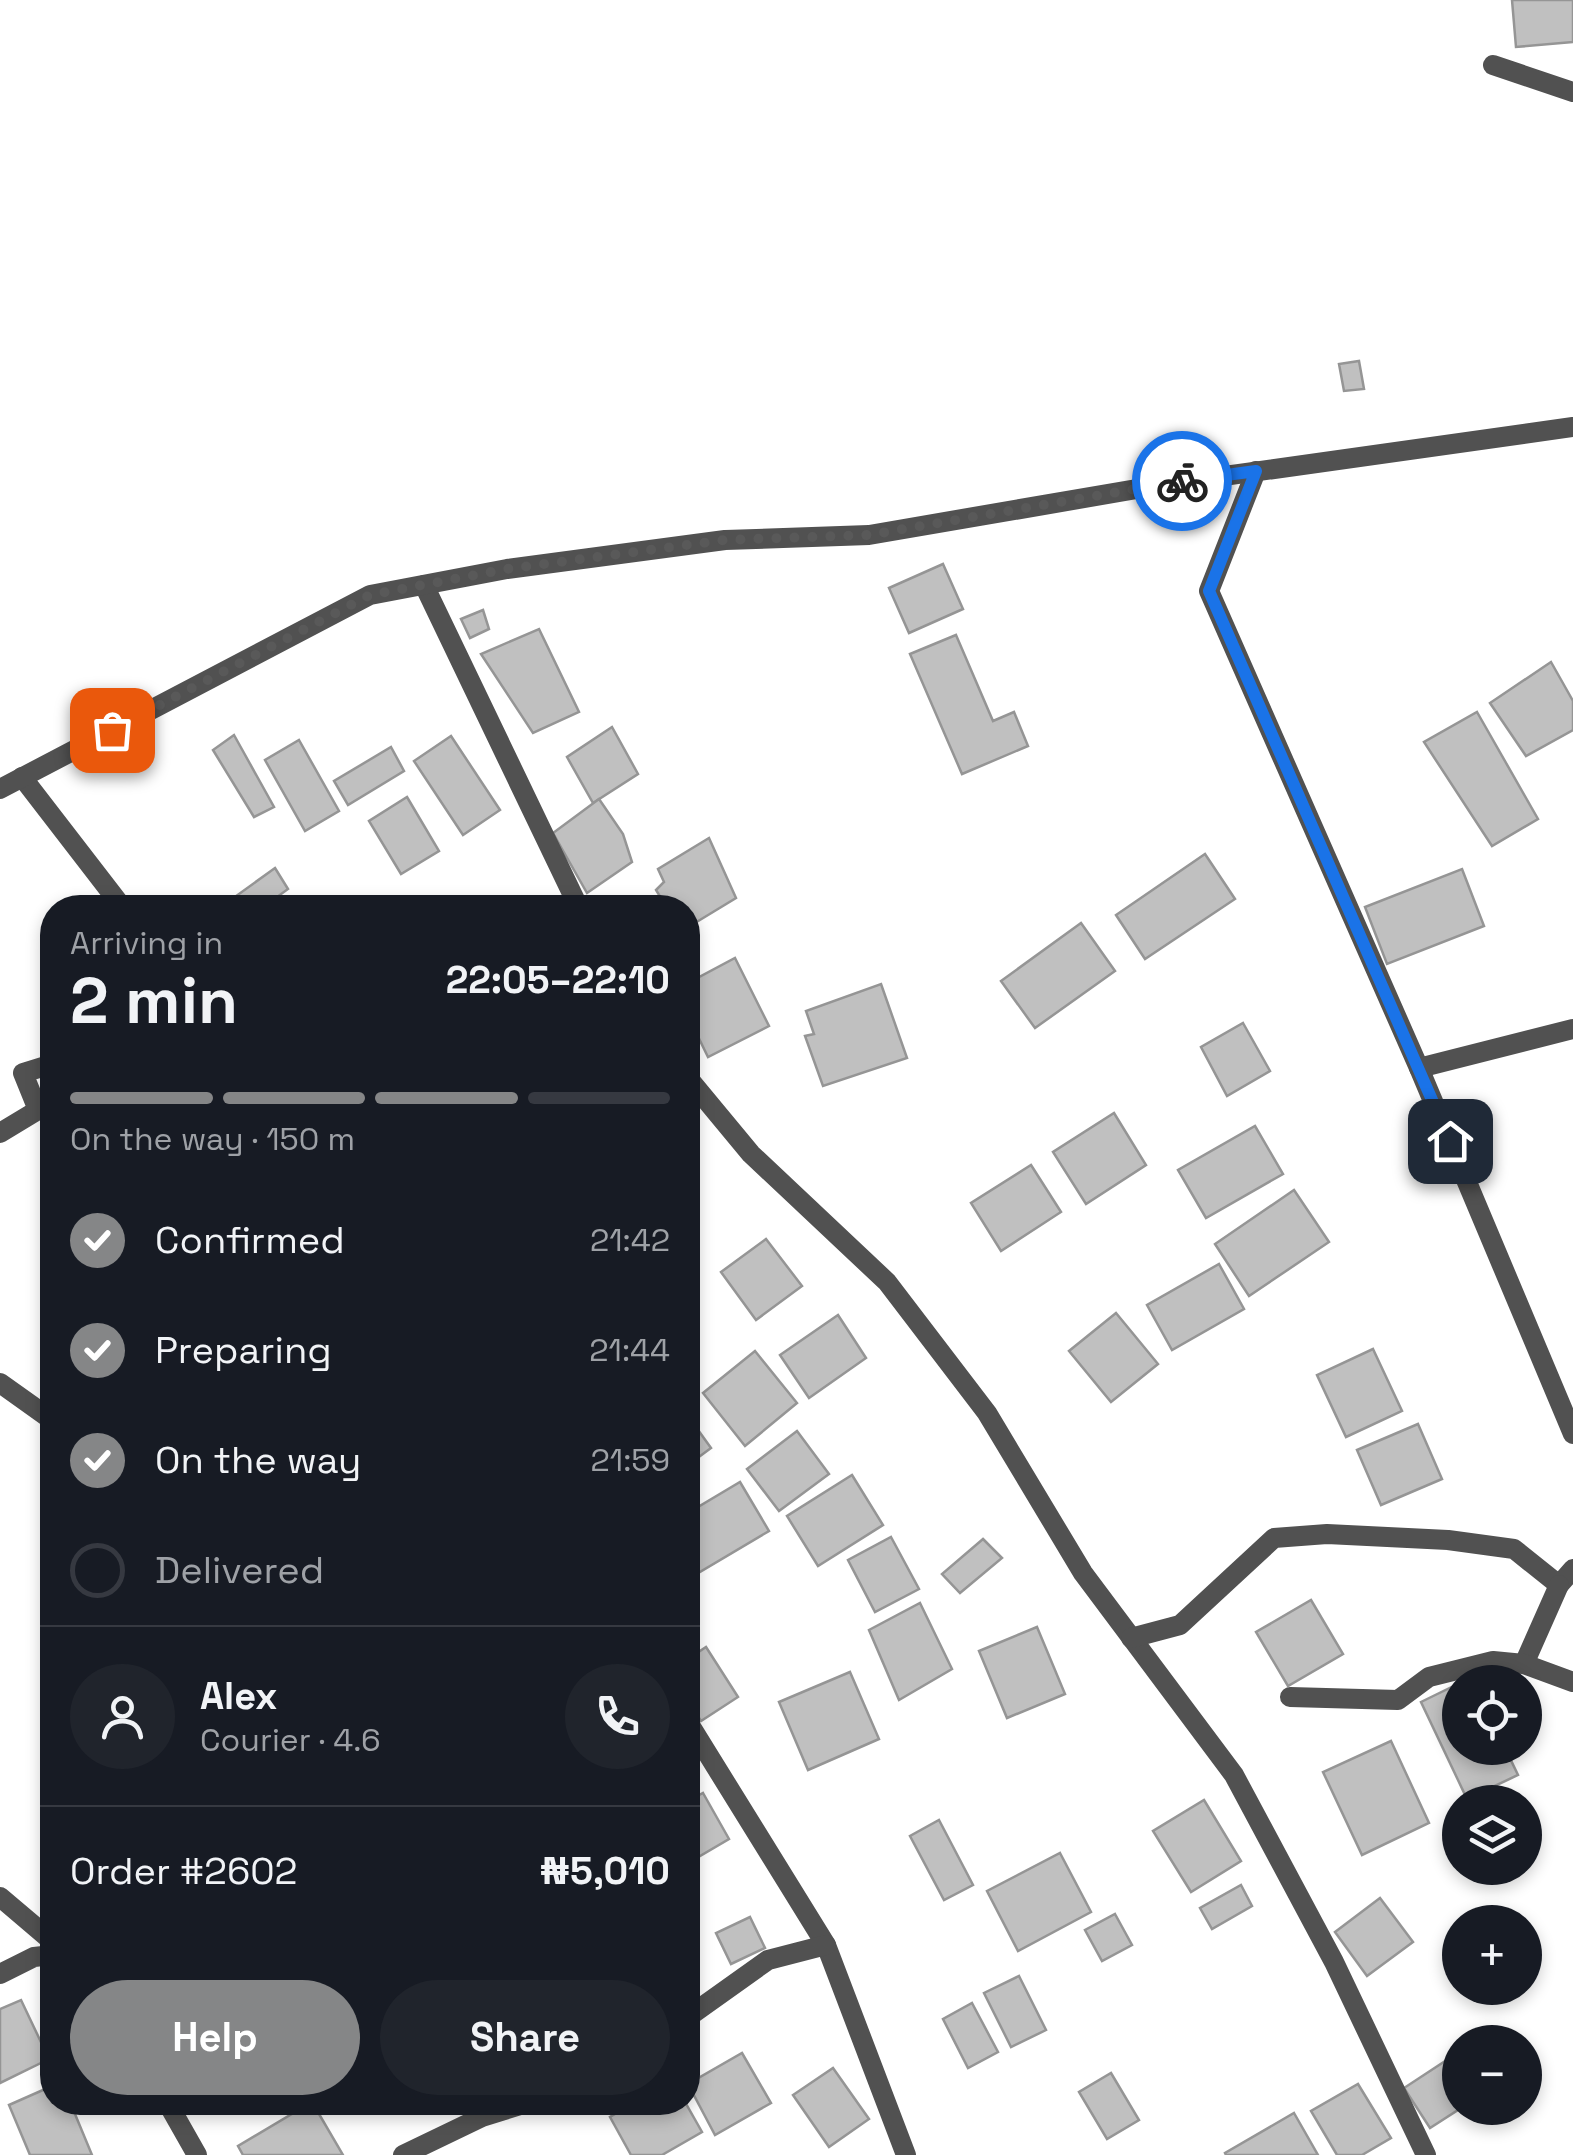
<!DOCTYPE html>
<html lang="en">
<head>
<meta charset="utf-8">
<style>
  :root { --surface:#171b24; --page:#20242c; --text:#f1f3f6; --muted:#9ea1a6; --line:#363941; --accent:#858687 }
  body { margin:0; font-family:"Space Grotesk",sans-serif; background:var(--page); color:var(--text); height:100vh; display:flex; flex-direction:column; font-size:38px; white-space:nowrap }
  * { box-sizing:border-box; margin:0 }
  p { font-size:32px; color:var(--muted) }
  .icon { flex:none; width:55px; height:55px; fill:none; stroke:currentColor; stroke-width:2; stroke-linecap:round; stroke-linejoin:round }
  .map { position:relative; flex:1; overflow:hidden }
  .drawer { position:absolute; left:40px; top:895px; width:660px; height:1220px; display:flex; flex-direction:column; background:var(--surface); border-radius:40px; box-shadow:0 5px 15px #0003 }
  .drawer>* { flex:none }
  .buttons { position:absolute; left:1442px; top:1665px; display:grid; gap:20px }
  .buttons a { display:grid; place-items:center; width:100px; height:100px; border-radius:50%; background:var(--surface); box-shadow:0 5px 15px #0003; font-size:50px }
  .pin { position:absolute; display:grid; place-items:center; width:85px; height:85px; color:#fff; margin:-42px; border-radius:20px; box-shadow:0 5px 15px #0006 }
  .courier { position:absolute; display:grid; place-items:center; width:100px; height:100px; margin:-50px; border:8px solid #1a73e8; border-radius:50%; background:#fff; color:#222; box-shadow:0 2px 12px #0007 }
  .headline em { font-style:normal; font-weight:700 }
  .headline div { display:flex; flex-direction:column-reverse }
  .headline { display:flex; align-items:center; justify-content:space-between; height:170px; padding:0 30px }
  h1 { font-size:65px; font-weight:700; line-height:75px }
  .bar { display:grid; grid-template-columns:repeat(4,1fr); gap:15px 10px; align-content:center; height:120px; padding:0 30px }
  .bar i { height:12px; border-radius:8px; background:var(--line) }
  .bar .active { background:var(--accent) }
  .bar p { grid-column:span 4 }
  .line { display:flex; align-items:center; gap:25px; padding:0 30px; border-top:2px solid var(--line) }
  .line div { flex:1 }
  .round { display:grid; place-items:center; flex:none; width:105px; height:105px; border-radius:52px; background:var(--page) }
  ol { padding:0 30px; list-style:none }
  li { display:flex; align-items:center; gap:30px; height:110px }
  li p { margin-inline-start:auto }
  li .icon { padding:10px; border-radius:50%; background:var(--accent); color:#fff; stroke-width:4 }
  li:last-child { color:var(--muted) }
  li i { width:55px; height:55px; border:5px solid var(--line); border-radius:50% }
  .action { display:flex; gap:20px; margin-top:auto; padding:20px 30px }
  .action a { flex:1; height:115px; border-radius:60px; background:var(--accent); color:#fff; font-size:40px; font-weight:700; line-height:115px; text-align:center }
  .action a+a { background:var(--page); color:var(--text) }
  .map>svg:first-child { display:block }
  .building { fill:#c0c0c0; stroke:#959595; stroke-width:2.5 }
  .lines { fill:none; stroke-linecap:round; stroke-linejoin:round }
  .minor { stroke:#515151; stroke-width:20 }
  .done { stroke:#595959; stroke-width:10; stroke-dasharray:0 18 }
  .route { stroke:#1a73e8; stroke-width:12 }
</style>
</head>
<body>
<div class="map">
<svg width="1573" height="2155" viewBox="0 0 1573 2155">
  <rect width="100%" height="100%" fill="#fff"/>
  <!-- building -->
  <g class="building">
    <polygon points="1512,0 1573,0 1573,42 1516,47"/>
    <polygon points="1359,361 1364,389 1344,391 1339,364"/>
    <polygon points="943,564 963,609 909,633 889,588"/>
    <polygon points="483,610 489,629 470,638 461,619"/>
    <polygon points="539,629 579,712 533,733 481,654"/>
    <polygon points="956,635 993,721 1014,712 1028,746 962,774 910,654"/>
    <polygon points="1551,662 1573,701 1573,730 1526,756 1490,703"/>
    <polygon points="1477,712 1538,819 1492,846 1424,742"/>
    <polygon points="612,727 638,774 593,803 567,757"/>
    <polygon points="234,735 274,807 254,817 213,750"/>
    <polygon points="451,736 500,810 463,835 414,761"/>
    <polygon points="299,740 339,811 305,831 265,760"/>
    <polygon points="391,747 404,771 348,805 334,781"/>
    <polygon points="407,797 439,851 401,874 369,821"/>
    <polygon points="599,799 623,834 632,862 587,893 553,833"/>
    <polygon points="709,838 736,898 690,926 688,908 667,908 656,890 664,882 658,869"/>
    <polygon points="1205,854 1235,899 1145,959 1116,915"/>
    <polygon points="275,868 288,889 262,908 225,904"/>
    <polygon points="1462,869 1484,926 1387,964 1365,907"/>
    <polygon points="1081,923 1115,971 1035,1028 1001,981"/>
    <polygon points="735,958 769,1026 708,1057 688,1016 688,983"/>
    <polygon points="881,984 907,1058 823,1086 805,1036 814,1034 806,1011"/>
    <polygon points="1243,1023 1270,1071 1227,1096 1201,1047"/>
    <polygon points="1114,1113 1146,1165 1086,1204 1053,1152"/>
    <polygon points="1255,1126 1283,1174 1206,1218 1178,1170"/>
    <polygon points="1031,1165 1061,1212 1001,1251 971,1203"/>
    <polygon points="1294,1190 1329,1242 1249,1296 1215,1244"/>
    <polygon points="766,1239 802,1286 756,1320 721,1272"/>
    <polygon points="1219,1264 1244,1309 1172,1350 1147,1305"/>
    <polygon points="1116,1313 1158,1364 1111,1402 1069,1351"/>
    <polygon points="838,1315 866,1358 809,1398 780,1355"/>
    <polygon points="1373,1349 1402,1411 1346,1437 1317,1375"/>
    <polygon points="755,1351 797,1403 745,1446 703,1393"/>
    <polygon points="688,1416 711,1448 688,1465"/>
    <polygon points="1418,1424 1442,1479 1381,1505 1357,1450"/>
    <polygon points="797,1431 829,1474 779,1511 747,1469"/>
    <polygon points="852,1475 883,1525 818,1566 787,1516"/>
    <polygon points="740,1482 769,1531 688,1579 688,1513"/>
    <polygon points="891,1537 919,1589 875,1612 848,1560"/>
    <polygon points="983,1539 1002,1558 960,1593 942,1574"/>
    <polygon points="1311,1600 1343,1654 1288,1686 1256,1632"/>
    <polygon points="920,1603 952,1669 899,1700 869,1630"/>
    <polygon points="1037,1627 1065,1694 1007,1718 979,1651"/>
    <polygon points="706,1647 738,1697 701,1721 688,1701 688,1659"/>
    <polygon points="850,1672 879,1739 808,1770 779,1702"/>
    <polygon points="1460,1683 1460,1748 1505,1748 1518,1775 1467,1799 1421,1702"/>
    <polygon points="1391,1741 1429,1823 1362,1855 1323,1772"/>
    <polygon points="703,1793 729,1839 688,1863 688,1801"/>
    <polygon points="1204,1800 1241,1861 1191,1892 1153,1831"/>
    <polygon points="939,1820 973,1885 944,1900 910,1836"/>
    <polygon points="1060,1853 1091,1912 1018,1951 987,1891"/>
    <polygon points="1241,1885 1252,1906 1212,1929 1200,1908"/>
    <polygon points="1380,1898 1413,1942 1367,1976 1335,1932"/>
    <polygon points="1115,1914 1132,1945 1102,1961 1085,1930"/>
    <polygon points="750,1917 765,1948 731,1964 716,1933"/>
    <polygon points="1525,1940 1538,1960 1525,1969"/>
    <polygon points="1460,1945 1460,1976 1446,1955"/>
    <polygon points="1019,1976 1046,2030 1011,2047 984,1993"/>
    <polygon points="1468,1988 1497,1988 1477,2001"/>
    <polygon points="21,2000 49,2059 0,2083 0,2009"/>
    <polygon points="972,2003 998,2052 968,2068 943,2019"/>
    <polygon points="742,2053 771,2103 715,2135 688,2084"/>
    <polygon points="1456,2054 1461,2108 1430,2128 1404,2088"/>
    <polygon points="833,2068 869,2119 829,2147 793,2095"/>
    <polygon points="1111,2073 1139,2120 1107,2139 1079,2092"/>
    <polygon points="1358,2084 1391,2138 1362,2155 1337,2155 1311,2111"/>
    <polygon points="52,2086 52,2102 70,2102 92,2155 30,2155 9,2105"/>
    <polygon points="312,2102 343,2155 243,2155 238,2146"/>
    <polygon points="635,2102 685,2102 702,2132 662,2155 631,2155 610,2117"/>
    <polygon points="1294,2113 1318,2155 1226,2155 1225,2153"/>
  </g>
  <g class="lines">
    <!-- minor -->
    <g class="minor">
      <polyline points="1493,65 1573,92"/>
      <polyline points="1256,471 1209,591 1419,1068 1573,1434"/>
      <polyline points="424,585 579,908"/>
      <polyline points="22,777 123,908"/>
      <polyline points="0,789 370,595 507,569 725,540 869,535 1160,485 1573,427"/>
      <polyline points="1419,1068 1573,1029"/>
      <polyline points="688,1078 751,1154 887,1282 987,1413 1083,1573 1234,1775 1334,1962 1426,2155"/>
      <polyline points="0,1133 38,1110 23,1073 52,1064"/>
      <polyline points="0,1383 52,1420"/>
      <polyline points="1131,1638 1180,1625 1274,1538 1327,1534 1448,1540 1514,1549 1559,1585 1573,1569"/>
      <polyline points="1524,1664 1559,1585"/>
      <polyline points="1290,1697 1398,1700 1429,1677 1493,1661 1524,1664 1573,1682"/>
      <polyline points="688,1722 826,1945 906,2155"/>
      <polyline points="0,1897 52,1941"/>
      <polyline points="0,1974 34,1957 52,1955"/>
      <polyline points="688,2017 768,1960 826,1945"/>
      <polyline points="167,2102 197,2155"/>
      <polyline points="403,2155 482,2117 530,2102"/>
    </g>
  </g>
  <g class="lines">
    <!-- done -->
    <polyline class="done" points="112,730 370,595 507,569 725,540 869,535 1182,481"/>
    <!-- route -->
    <polyline class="route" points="1182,481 1256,471 1209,591 1450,1141"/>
  </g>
</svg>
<div class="buttons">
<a><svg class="icon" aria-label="locate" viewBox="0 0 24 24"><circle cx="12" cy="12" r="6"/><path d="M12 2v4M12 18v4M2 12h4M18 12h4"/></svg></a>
<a><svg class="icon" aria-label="layers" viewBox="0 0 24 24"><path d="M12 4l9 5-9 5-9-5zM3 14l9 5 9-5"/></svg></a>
<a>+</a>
<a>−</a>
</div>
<div class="pin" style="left:112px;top:730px;background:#ea580c"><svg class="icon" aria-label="bag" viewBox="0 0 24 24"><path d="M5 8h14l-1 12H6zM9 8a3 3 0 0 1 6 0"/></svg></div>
<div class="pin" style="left:1450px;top:1141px;background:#1f2937"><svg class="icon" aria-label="home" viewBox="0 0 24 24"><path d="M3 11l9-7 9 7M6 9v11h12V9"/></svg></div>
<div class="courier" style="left:1182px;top:481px"><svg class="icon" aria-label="bike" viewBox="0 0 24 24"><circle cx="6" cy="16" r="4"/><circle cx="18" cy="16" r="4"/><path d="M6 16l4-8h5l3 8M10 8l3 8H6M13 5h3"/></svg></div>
<section class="drawer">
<div class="headline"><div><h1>2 min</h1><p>Arriving in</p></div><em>22:05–22:10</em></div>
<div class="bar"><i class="active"></i><i class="active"></i><i class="active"></i><i></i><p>On the way · 150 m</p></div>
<ol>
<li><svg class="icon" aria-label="check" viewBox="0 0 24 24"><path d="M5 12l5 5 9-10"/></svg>Confirmed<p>21:42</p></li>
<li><svg class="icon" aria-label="check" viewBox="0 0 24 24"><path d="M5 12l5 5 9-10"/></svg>Preparing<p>21:44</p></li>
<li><svg class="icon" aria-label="check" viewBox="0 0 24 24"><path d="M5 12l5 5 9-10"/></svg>On the way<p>21:59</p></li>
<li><i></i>Delivered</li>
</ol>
<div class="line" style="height:180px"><a class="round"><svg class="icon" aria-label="person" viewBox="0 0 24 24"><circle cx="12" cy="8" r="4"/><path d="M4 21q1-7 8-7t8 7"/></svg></a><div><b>Alex</b><p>Courier · 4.6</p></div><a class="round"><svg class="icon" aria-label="phone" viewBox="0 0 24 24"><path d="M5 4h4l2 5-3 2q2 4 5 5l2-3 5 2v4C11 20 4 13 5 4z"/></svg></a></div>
<div class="line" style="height:130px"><div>Order #2602</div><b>₦5,010</b></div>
<div class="action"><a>Help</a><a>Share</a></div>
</section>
</div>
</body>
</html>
